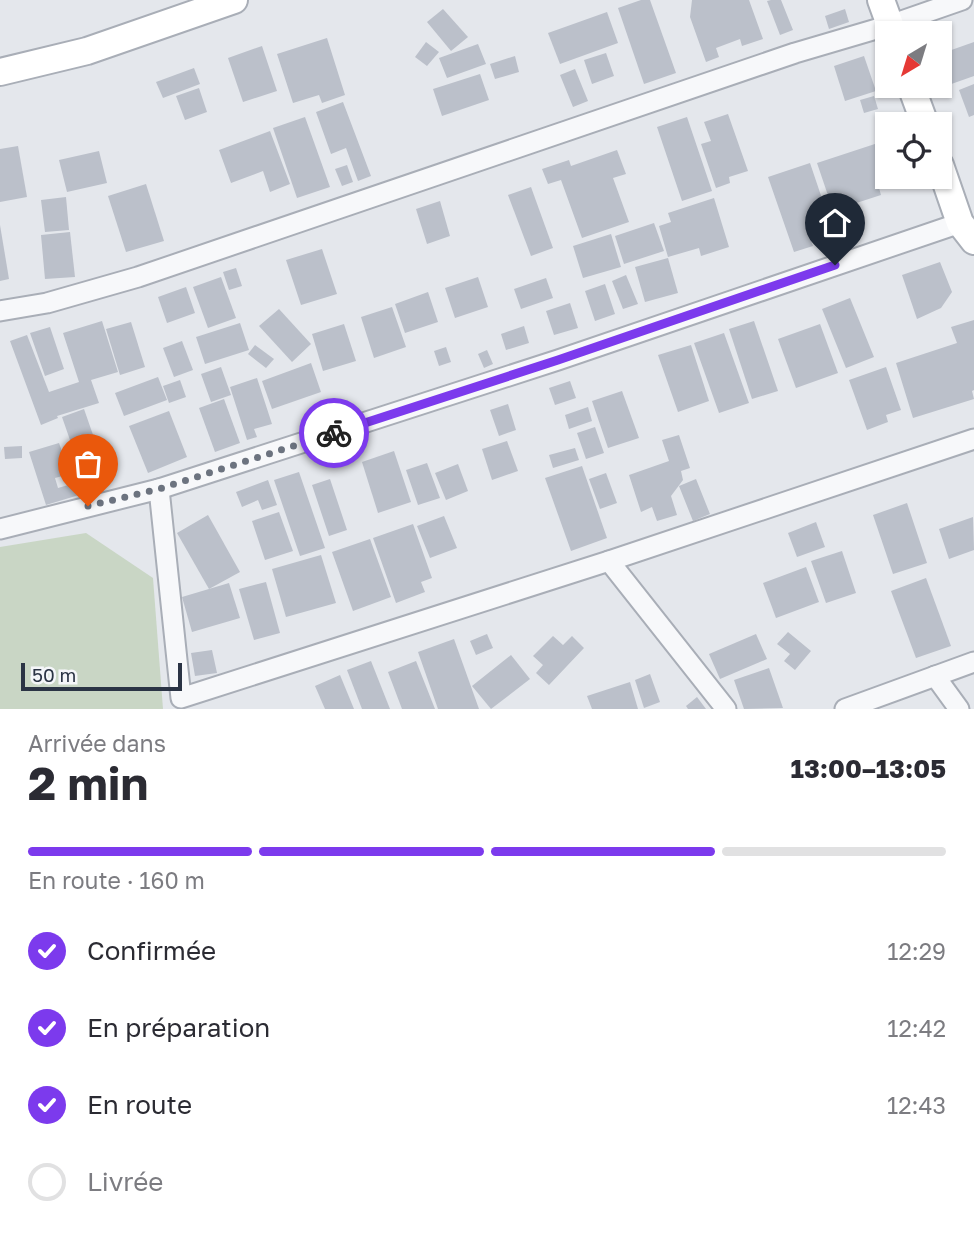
<!DOCTYPE html>
<html lang="fr">
<head>
<meta charset="utf-8">
<style>
  :root { --surface:#fff; --page:#f7f7f7; --text:#2b2b33; --muted:#7c7c81; --line:#e1e1e2; --accent:#7c3aed }
  body { margin:0; font-family:"Golos Text",sans-serif; background:var(--page); color:var(--text); height:100vh; display:flex; flex-direction:column; font-size:26px; white-space:nowrap }
  * { box-sizing:border-box; margin:0 }
  p { font-size:23px; color:var(--muted) }
  .icon { flex:none; width:38px; height:38px; fill:none; stroke:currentColor; stroke-width:2; stroke-linecap:round; stroke-linejoin:round }
  .map { position:relative; height:709px; overflow:hidden }
  .drawer { display:flex; flex-direction:column; background:var(--surface); flex:1 }
  .drawer>* { flex:none }
  .needle { width:46px; rotate:218deg }
  .buttons { position:absolute; left:875px; top:21px; display:grid; gap:14px }
  .buttons a { display:grid; place-items:center; width:77px; height:77px; border-radius:0px; background:var(--surface); box-shadow:0 2px 5px #0004; font-size:35px }
  .scale { position:absolute; left:21px; bottom:18px; width:161px; box-sizing:border-box; padding-left:7px; border:4px solid #2b3445; border-top:0; font-size:19px; line-height:24px; white-space:nowrap; color:#2b3445; -webkit-text-stroke:5px #f4f6f9; paint-order:stroke }
  .pin { position:absolute; display:grid; place-items:center; width:60px; height:60px; color:#fff; margin:-72px -30px; border-radius:50% 50% 50% 0; rotate:-45deg; box-shadow:0 0 7px #0007 }
  .pin .icon { rotate:45deg }
  .courier { position:absolute; display:grid; place-items:center; width:70px; height:70px; margin:-35px; border:5px solid #7c3aed; border-radius:50%; background:#fff; color:#222; box-shadow:0 2px 9px #0007 }
  .head em { font-style:normal; font-weight:700 }
  .head div { display:flex; flex-direction:column-reverse }
  .head { display:flex; align-items:center; justify-content:space-between; height:119px; padding:0 28px }
  h1 { font-size:46px; font-weight:700; line-height:52px }
  .bar { display:grid; grid-template-columns:repeat(4,1fr); gap:10px 7px; align-content:center; height:84px; padding:0 28px }
  .bar i { height:9px; border-radius:5px; background:var(--line) }
  .bar .active { background:var(--accent) }
  .bar p { grid-column:span 4 }
  ol { padding:0 28px; list-style:none }
  li { display:flex; align-items:center; gap:21px; height:77px }
  li p { margin-inline-start:auto }
  li .icon { padding:7px; border-radius:50%; background:var(--accent); color:#fff; stroke-width:4 }
  li:last-child { color:var(--muted) }
  li i { width:38px; height:38px; border:4px solid var(--line); border-radius:50% }
  .map>svg:first-child { display:block }
  .green { fill:#c9d6c5 }
  .building { fill:#bbc0ca }
  .lines { fill:none; stroke-linecap:round; stroke-linejoin:round }
  .street-casing { stroke:#a9aeb7; stroke-width:23 }
  .secondary-casing { stroke:#a9aeb7; stroke-width:30 }
  .street { stroke:#f7f8fa; stroke-width:19 }
  .secondary { stroke:#fff; stroke-width:26 }
  .done { stroke:#6c737f; stroke-width:7; stroke-dasharray:0 12.6 }
  .route { stroke:#7c3aed; stroke-width:9 }
</style>
</head>
<body>
<div class="map">
<svg width="974" height="709" viewBox="0 0 974 709">
  <rect width="100%" height="100%" fill="#e4e7ec"/>
  <!-- green -->
  <polygon class="green" points="86,533 153,578 163,709 0,709 0,547"/>
  <!-- building -->
  <g class="building">
    <polygon points="641,0 650,0 676,73 644,84 618,8"/>
    <polygon points="692,0 749,0 763,39 742,46 740,39 716,48 719,57 706,62 690,17"/>
    <polygon points="771,0 781,0 793,30 780,35 767,1"/>
    <polygon points="443,9 468,37 451,51 427,22"/>
    <polygon points="845,9 849,22 829,29 825,16"/>
    <polygon points="607,12 618,43 560,64 548,33"/>
    <polygon points="327,38 345,95 322,103 319,95 293,103 277,54"/>
    <polygon points="426,42 439,52 427,66 415,57"/>
    <polygon points="974,42 974,76 940,88 940,54"/>
    <polygon points="478,44 486,64 447,78 439,58"/>
    <polygon points="262,46 277,91 243,102 228,58"/>
    <polygon points="606,53 614,76 592,84 584,60"/>
    <polygon points="515,56 519,72 495,79 490,64"/>
    <polygon points="864,56 876,91 845,101 834,66"/>
    <polygon points="194,68 200,84 163,98 156,82"/>
    <polygon points="575,69 588,101 573,107 560,75"/>
    <polygon points="480,74 489,100 442,116 433,89"/>
    <polygon points="974,84 974,115 969,117 959,90"/>
    <polygon points="199,88 207,112 185,120 176,96"/>
    <polygon points="874,96 878,109 864,113 860,100"/>
    <polygon points="343,102 371,176 358,181 346,148 331,154 316,112"/>
    <polygon points="728,114 748,171 729,177 730,183 716,188 701,144 711,141 704,122"/>
    <polygon points="305,117 330,187 297,198 273,128"/>
    <polygon points="687,117 712,191 682,201 657,127"/>
    <polygon points="270,131 290,184 270,192 263,171 231,183 219,150"/>
    <polygon points="884,141 887,149 887,177 890,184 879,188 881,195 844,207 849,222 838,225 817,163"/>
    <polygon points="18,146 27,197 0,202 0,149"/>
    <polygon points="617,150 626,174 613,178 629,222 582,238 561,180 548,184 542,169 569,160 571,166"/>
    <polygon points="99,151 107,183 67,192 59,160"/>
    <polygon points="810,163 836,240 822,244 818,231 809,234 813,246 794,252 768,177"/>
    <polygon points="347,165 353,182 342,186 335,169"/>
    <polygon points="146,184 164,241 126,252 108,196"/>
    <polygon points="531,187 553,248 531,256 508,195"/>
    <polygon points="66,197 69,230 45,232 41,200"/>
    <polygon points="714,198 729,247 701,256 699,248 668,257 659,226 671,222 668,213"/>
    <polygon points="440,201 450,236 427,244 416,209"/>
    <polygon points="654,223 664,251 624,264 615,236"/>
    <polygon points="0,225 9,279 0,281"/>
    <polygon points="70,232 75,277 45,279 41,235"/>
    <polygon points="611,234 621,267 583,278 573,246"/>
    <polygon points="322,249 337,294 301,305 286,260"/>
    <polygon points="668,258 678,293 645,302 635,267"/>
    <polygon points="940,262 952,292 941,308 917,319 902,275"/>
    <polygon points="236,268 242,286 229,290 223,272"/>
    <polygon points="626,275 638,304 623,309 612,281"/>
    <polygon points="221,277 236,318 208,328 193,287"/>
    <polygon points="478,277 488,307 455,318 445,288"/>
    <polygon points="546,278 553,298 521,309 514,289"/>
    <polygon points="605,284 615,314 595,321 585,291"/>
    <polygon points="186,287 195,313 167,323 158,297"/>
    <polygon points="428,292 438,322 405,333 395,304"/>
    <polygon points="850,298 874,357 846,368 822,309"/>
    <polygon points="570,303 578,328 554,335 546,311"/>
    <polygon points="392,307 406,347 374,358 361,317"/>
    <polygon points="279,309 311,344 292,362 259,326"/>
    <polygon points="974,320 974,390 972,391 974,399 913,418 896,363 957,343 951,327"/>
    <polygon points="102,321 118,372 91,380 99,403 57,416 58,418 41,425 10,341 27,335 49,392 79,382 63,333"/>
    <polygon points="754,321 778,391 752,399 729,329"/>
    <polygon points="131,322 145,367 120,375 106,329"/>
    <polygon points="240,323 249,350 205,364 196,337"/>
    <polygon points="344,324 356,361 323,371 312,334"/>
    <polygon points="820,324 838,373 796,388 778,339"/>
    <polygon points="524,326 529,343 506,350 501,334"/>
    <polygon points="50,327 64,369 45,376 30,333"/>
    <polygon points="724,333 749,403 719,413 694,343"/>
    <polygon points="182,341 193,370 174,377 163,348"/>
    <polygon points="255,345 274,359 266,368 248,354"/>
    <polygon points="691,345 709,401 678,412 658,355"/>
    <polygon points="446,347 451,362 439,366 434,351"/>
    <polygon points="487,350 493,364 484,368 478,354"/>
    <polygon points="311,363 321,392 272,409 262,381"/>
    <polygon points="221,367 231,395 211,402 201,374"/>
    <polygon points="886,367 901,410 886,415 888,422 867,430 849,380"/>
    <polygon points="158,377 167,400 124,416 115,393"/>
    <polygon points="257,378 272,424 254,429 257,437 247,440 230,387"/>
    <polygon points="180,380 186,397 169,403 163,386"/>
    <polygon points="570,381 576,398 555,405 549,388"/>
    <polygon points="622,391 639,438 608,448 592,401"/>
    <polygon points="224,399 240,443 215,452 199,408"/>
    <polygon points="508,404 516,430 499,436 490,410"/>
    <polygon points="588,407 592,421 569,429 565,415"/>
    <polygon points="84,409 108,478 86,486 62,417"/>
    <polygon points="169,411 187,457 148,473 129,426"/>
    <polygon points="595,427 604,453 586,459 577,433"/>
    <polygon points="679,435 690,468 681,471 683,480 671,496 677,515 657,521 652,507 641,512 629,475 669,461 662,440"/>
    <polygon points="507,441 518,471 492,480 482,449"/>
    <polygon points="59,443 70,474 55,478 58,488 75,483 79,495 46,505 29,452"/>
    <polygon points="22,446 22,458 5,459 4,447"/>
    <polygon points="575,448 579,460 553,468 549,455"/>
    <polygon points="394,451 411,502 378,513 362,462"/>
    <polygon points="427,463 440,498 418,505 406,470"/>
    <polygon points="458,464 468,491 446,500 435,473"/>
    <polygon points="582,466 607,538 571,551 545,478"/>
    <polygon points="299,472 325,548 300,556 274,480"/>
    <polygon points="606,473 617,503 600,509 589,479"/>
    <polygon points="330,479 347,530 329,536 312,485"/>
    <polygon points="696,479 710,514 693,521 679,486"/>
    <polygon points="268,480 277,505 262,510 258,500 242,507 236,492"/>
    <polygon points="907,503 927,563 893,574 873,515"/>
    <polygon points="279,512 293,551 265,560 252,521"/>
    <polygon points="208,515 240,572 209,589 177,533"/>
    <polygon points="444,516 457,548 430,558 417,526"/>
    <polygon points="973,517 974,550 949,559 939,529"/>
    <polygon points="816,522 825,547 797,557 788,533"/>
    <polygon points="413,524 432,578 421,582 425,592 396,603 373,538"/>
    <polygon points="370,539 391,597 353,611 332,552"/>
    <polygon points="842,551 856,593 826,603 811,561"/>
    <polygon points="321,555 336,603 286,617 272,569"/>
    <polygon points="806,567 819,602 776,618 763,583"/>
    <polygon points="926,578 951,646 916,658 891,591"/>
    <polygon points="266,582 280,633 254,640 239,589"/>
    <polygon points="229,583 240,618 192,632 182,597"/>
    <polygon points="788,632 811,651 795,670 784,661 790,654 777,644"/>
    <polygon points="487,634 493,648 476,655 470,641"/>
    <polygon points="756,634 767,659 720,679 709,654"/>
    <polygon points="553,636 563,645 572,636 584,648 549,685 536,673 543,665 533,656"/>
    <polygon points="454,639 479,709 438,709 418,652"/>
    <polygon points="212,650 217,673 195,676 191,653"/>
    <polygon points="511,655 530,679 491,709 472,686"/>
    <polygon points="371,661 390,709 362,709 347,670"/>
    <polygon points="416,661 435,709 402,709 388,672"/>
    <polygon points="769,668 783,708 744,709 734,680"/>
    <polygon points="650,674 660,702 644,708 635,680"/>
    <polygon points="340,675 354,709 325,709 315,686"/>
    <polygon points="630,682 638,709 592,709 587,696"/>
    <polygon points="697,697 706,709 688,709 686,706"/>
  </g>
  <g class="lines">
    <!-- street casing -->
    <g class="street-casing">
      <g id="street">
        <polyline points="0,311 47,303 138,277 795,53 890,25 962,0"/>
        <polyline points="159,489 181,698 609,561 974,439"/>
        <polyline points="0,529 159,489 558,360 960,223"/>
        <polyline points="609,561 726,709"/>
        <polyline points="935,676 959,709"/>
        <polyline points="845,709 974,662"/>
      </g>
    </g>
    <!-- secondary casing -->
    <g class="secondary-casing">
      <g id="secondary">
        <polyline points="881,0 893,33"/>
        <polyline points="0,72 87,51 234,0"/>
        <polyline points="911,86 925,124"/>
        <polyline points="940,165 960,223 974,241"/>
      </g>
    </g>
    <!-- street -->
    <use href="#street" class="street"/>
    <!-- secondary -->
    <use href="#secondary" class="secondary"/>
  </g>
  <g class="lines">
    <!-- done -->
    <polyline class="done" points="88,506 159,489 334,433"/>
    <!-- route -->
    <polyline class="route" points="334,433 558,360 835,265"/>
  </g>
</svg>
<div class="buttons">
<a><svg class="needle" viewBox="-14 -14 28 28"><path d="M0-13l5 13h-10z" fill="#e53935"/><path d="M0 13l5-13h-10z" fill="#7c7c81"/></svg></a>
<a><svg class="icon" aria-label="locate" viewBox="0 0 24 24"><circle cx="12" cy="12" r="6"/><path d="M12 2v4M12 18v4M2 12h4M18 12h4"/></svg></a>
</div>
<div class="scale">50 m</div>
<div class="pin" style="left:88px;top:506px;background:#ea580c"><svg class="icon" aria-label="bag" viewBox="0 0 24 24"><path d="M5 8h14l-1 12H6zM9 8a3 3 0 0 1 6 0"/></svg></div>
<div class="pin" style="left:835px;top:265px;background:#1f2937"><svg class="icon" aria-label="home" viewBox="0 0 24 24"><path d="M3 11l9-7 9 7M6 9v11h12V9"/></svg></div>
<div class="courier" style="left:334px;top:433px"><svg class="icon" aria-label="bike" viewBox="0 0 24 24"><circle cx="6" cy="16" r="4"/><circle cx="18" cy="16" r="4"/><path d="M6 16l4-8h5l3 8M10 8l3 8H6M13 5h3"/></svg></div>
</div>
<section class="drawer">
<div class="head"><div><h1>2 min</h1><p>Arrivée dans</p></div><em>13:00–13:05</em></div>
<div class="bar"><i class="active"></i><i class="active"></i><i class="active"></i><i></i><p>En route · 160 m</p></div>
<ol>
<li><svg class="icon" aria-label="check" viewBox="0 0 24 24"><path d="M5 12l5 5 9-10"/></svg>Confirmée<p>12:29</p></li>
<li><svg class="icon" aria-label="check" viewBox="0 0 24 24"><path d="M5 12l5 5 9-10"/></svg>En préparation<p>12:42</p></li>
<li><svg class="icon" aria-label="check" viewBox="0 0 24 24"><path d="M5 12l5 5 9-10"/></svg>En route<p>12:43</p></li>
<li><i></i>Livrée</li>
</ol>
</section>
</body>
</html>
